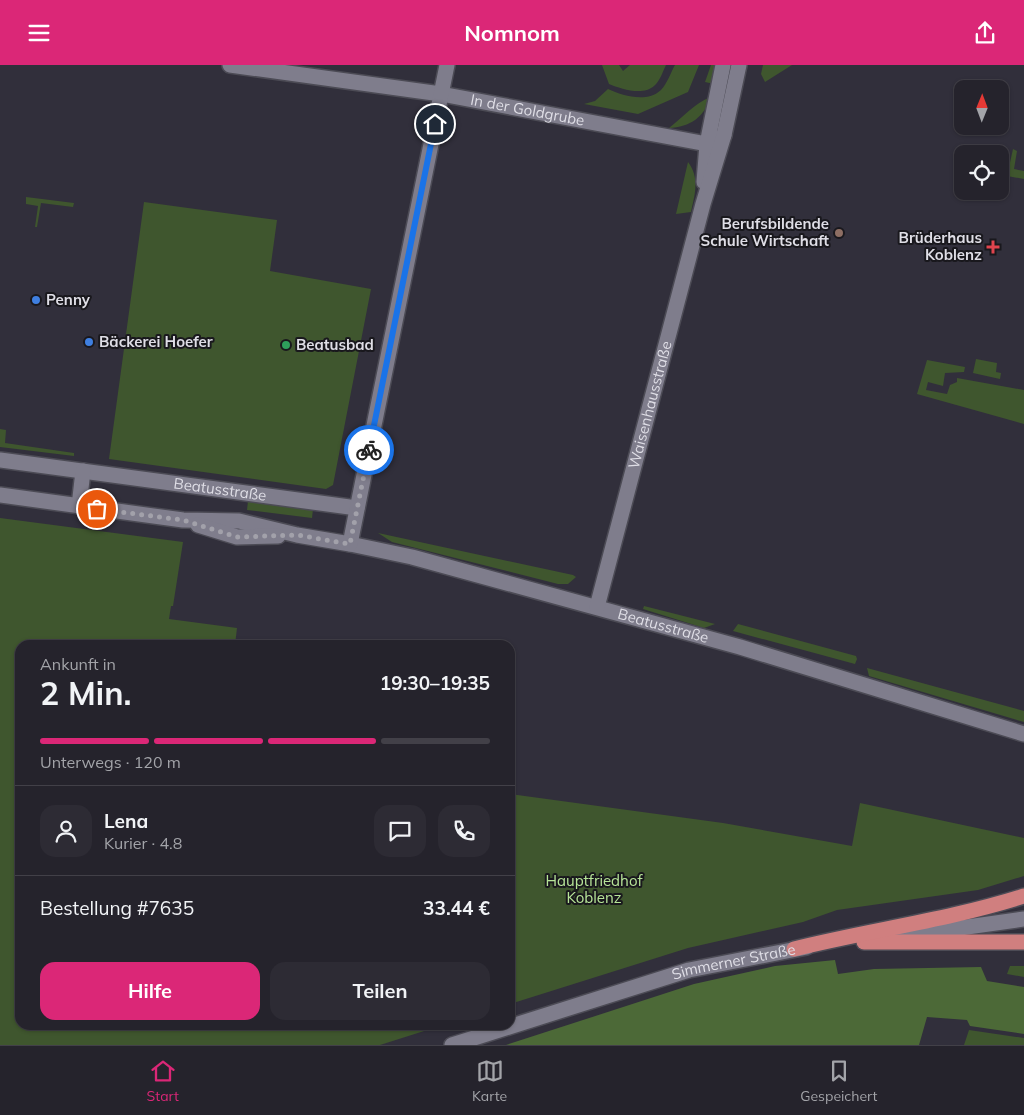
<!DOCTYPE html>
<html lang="de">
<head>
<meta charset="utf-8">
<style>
  :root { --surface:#25232c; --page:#2d2b34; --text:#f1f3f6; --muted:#a3a4a9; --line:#424048; --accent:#db2777 }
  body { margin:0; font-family:Mulish,sans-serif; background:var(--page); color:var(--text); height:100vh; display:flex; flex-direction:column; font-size:19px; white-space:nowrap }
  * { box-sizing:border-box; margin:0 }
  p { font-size:16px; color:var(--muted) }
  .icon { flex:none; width:28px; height:28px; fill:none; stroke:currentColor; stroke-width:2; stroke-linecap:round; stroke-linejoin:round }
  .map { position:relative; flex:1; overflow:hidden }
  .side { position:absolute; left:15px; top:575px; width:500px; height:390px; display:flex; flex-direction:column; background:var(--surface); border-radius:15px; box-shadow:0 1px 4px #0004,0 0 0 1px var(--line) }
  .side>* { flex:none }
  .needle { width:32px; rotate:1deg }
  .fabs { position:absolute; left:954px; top:15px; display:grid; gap:10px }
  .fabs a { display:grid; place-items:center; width:55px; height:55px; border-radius:10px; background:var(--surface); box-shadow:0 1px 4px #0004,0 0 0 1px var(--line); font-size:25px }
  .pin { position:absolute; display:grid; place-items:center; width:42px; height:42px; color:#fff; margin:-21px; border:2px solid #fff; border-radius:50%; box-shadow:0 1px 5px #0007 }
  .courier { position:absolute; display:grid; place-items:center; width:50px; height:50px; margin:-25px; border:4px solid #1a73e8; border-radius:50%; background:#fff; color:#222; box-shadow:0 1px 6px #0007 }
  .headline em { font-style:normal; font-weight:700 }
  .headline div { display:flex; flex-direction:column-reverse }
  .headline { display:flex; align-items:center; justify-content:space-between; height:85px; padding:0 25px }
  h1 { font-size:32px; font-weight:700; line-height:38px }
  .bar { display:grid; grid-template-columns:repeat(4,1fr); gap:8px 5px; align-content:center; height:60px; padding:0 25px }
  .bar i { height:6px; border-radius:4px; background:var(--line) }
  .bar .active { background:var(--accent) }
  .bar p { grid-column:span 4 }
  .line { display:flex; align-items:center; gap:12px; padding:0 25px; border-top:1px solid var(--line) }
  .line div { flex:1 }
  .round { display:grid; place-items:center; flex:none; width:52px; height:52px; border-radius:15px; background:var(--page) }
  .action { display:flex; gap:10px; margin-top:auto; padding:10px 25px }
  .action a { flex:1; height:58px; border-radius:15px; background:var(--accent); color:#fff; font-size:20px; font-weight:700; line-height:58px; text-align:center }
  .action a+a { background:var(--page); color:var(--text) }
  header { display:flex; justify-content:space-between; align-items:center; height:65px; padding:0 25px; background:var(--accent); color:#fff; font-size:22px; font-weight:700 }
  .tab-bar { display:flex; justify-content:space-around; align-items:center; height:70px; border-top:1px solid var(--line); background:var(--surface); font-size:14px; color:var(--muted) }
  .tab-bar a { display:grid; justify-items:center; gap:2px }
  .tab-bar .active { color:var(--accent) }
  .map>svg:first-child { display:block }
  .green { fill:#3f562e }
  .forest { fill:#4c6937 }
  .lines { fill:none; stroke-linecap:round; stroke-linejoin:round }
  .minor-casing { stroke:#4c4b55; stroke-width:18 }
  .highway-casing { stroke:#4c4b55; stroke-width:18 }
  .minor { stroke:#7f7d8c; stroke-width:15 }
  .highway { stroke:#d07f7f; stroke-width:15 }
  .done { stroke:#a2a1aa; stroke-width:5; stroke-dasharray:0 9 }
  .route { stroke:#1a73e8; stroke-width:6 }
  .education-dot { fill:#8d6e63; stroke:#19181d; stroke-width:2 }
  .health-dot { fill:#e0444e; stroke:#19181d; stroke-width:2 }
  .shop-dot { fill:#3f7fe0; stroke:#19181d; stroke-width:2 }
  .leisure-dot { fill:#2e9e5b; stroke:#19181d; stroke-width:2 }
  .labels { text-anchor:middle; stroke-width:4; stroke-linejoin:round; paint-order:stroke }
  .street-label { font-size:15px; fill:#dfdee6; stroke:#19181d }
  .poi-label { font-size:15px; font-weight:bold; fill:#dfdee6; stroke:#19181d; text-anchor:start }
  .park-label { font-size:15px; fill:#b7e598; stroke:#19181d }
</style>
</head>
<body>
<header><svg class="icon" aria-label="menu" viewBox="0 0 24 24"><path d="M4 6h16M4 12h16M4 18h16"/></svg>Nomnom<svg class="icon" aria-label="share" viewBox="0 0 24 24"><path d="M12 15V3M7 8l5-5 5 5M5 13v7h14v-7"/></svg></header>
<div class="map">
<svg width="1024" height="980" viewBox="0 0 1024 980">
  <rect width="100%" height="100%" fill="#312f3b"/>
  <!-- green -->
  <g class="green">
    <path d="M 602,0 L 619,0 L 623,6 L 630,0 L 666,0 C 663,6 660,16 654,21 C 643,31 621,24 609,19 Z"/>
    <path d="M 675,0 L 699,0 L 688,27 L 638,49 L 584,39 L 595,36 L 608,24 C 623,31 647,38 661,25 C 667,19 671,7 675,0 Z"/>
    <polygon points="711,0 719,0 714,19 705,17"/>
    <polygon points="763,0 792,0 765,17 761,9"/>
    <path d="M 710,32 C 705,52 690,62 669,63 C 683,52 694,39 710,32 Z"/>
    <polygon points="1013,84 1017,86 1014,104 1024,106 1024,114 1007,111"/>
    <path d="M 688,97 C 700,113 695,129 691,147 L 676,149 Z"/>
    <polygon points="26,132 74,138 73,142 41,138 37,162 35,162 38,141 26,139"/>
    <polygon points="144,137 277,155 270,206 371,224 333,420 326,424 109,394"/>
    <polygon points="976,294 997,298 996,307 1001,308 1000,314 973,308"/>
    <polygon points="927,295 965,302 964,307 945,308 943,321 928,317 926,325 947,329 950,320 957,317 957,313 1024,325 1024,359 917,329"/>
    <polygon points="0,364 6,365 5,378 74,388 74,391 0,382"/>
    <polygon points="248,436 313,444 312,453 247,445"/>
    <polygon points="0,453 183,477 173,541 171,541 169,554 237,563 235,580 20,580 20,960 443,960 380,980 0,980"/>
    <polygon points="378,468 573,510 576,512 568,519 558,519 392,477"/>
    <polygon points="644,541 715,559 704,563 643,544"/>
    <polygon points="738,559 856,591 857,594 855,599 733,566"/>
    <polygon points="867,603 1024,646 1024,657 869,611"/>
    <polygon points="510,729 723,758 852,781 860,738 1024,773 1024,811 978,825 837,845 803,857 688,883 510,939"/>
    <polygon points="1010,901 1024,901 1024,912 1007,909"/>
    <polygon points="969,965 1024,973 1024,980 964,980"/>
  </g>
  <!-- forest -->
  <polygon class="forest" points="835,895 838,909 874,904 981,902 987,916 1024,922 1024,969 970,961 967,955 927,952 919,980 506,980 694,919 775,901"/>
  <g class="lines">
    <!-- minor casing -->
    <g class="minor-casing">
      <g id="minor">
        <path id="s1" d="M 230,0 L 441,29 L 707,79 L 714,78 L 724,70"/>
        <polyline points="704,117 707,79 723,0"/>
        <path id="s2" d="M 0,395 L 357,443"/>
        <path id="s3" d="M 0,430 L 183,455 L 239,456 L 297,470 L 350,479 L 412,492 L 740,582 L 1024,669"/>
        <polyline points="79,441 83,406"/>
        <polyline points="198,460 237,472 278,471"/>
        <polyline points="350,479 447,0"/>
        <path id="s4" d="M 597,542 L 703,139 L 724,70 L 739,0"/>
        <polyline points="896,872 1024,854"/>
        <path id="s5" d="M 452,980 L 689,905 L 807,882"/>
      </g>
    </g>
    <!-- highway casing -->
    <g class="highway-casing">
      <g id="highway">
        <polyline points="864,877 1024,877"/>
        <path d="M 794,884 C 870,865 949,855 1024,831"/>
      </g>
    </g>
    <!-- minor -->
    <use href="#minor" class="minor"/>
    <!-- highway -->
    <use href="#highway" class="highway"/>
  </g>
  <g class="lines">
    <!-- done -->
    <polyline class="done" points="97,444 183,455 237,472 297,470 350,479 369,385"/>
    <!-- route -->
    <polyline class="route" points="369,385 435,59"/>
  </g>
  <!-- markers -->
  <circle class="education-dot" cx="839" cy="168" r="5"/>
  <path class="health-dot" d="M990.5 174.5h5v5h5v5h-5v5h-5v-5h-5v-5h5z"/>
  <g class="shop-dot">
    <circle cx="36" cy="235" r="5"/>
    <circle cx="89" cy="277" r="5"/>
  </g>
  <circle class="leisure-dot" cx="286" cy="280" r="5"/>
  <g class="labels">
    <!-- street labels -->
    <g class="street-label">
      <text dy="5" stroke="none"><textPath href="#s1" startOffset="301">In der Goldgrube</textPath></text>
      <text dy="5" stroke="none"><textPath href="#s4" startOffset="209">Waisenhausstraße</textPath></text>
      <text dy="5" stroke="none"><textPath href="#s2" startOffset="222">Beatusstraße</textPath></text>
      <text dy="5" stroke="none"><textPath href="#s3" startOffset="678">Beatusstraße</textPath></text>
      <text dy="5" stroke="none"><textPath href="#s5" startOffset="294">Simmerner Straße</textPath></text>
    </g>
    <!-- poi labels -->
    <g class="poi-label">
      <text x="829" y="164" text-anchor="end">Berufsbildende<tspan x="829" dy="17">Schule Wirtschaft</tspan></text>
      <text x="982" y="178" text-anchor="end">Brüderhaus<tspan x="982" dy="17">Koblenz</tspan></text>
      <text x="46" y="240">Penny</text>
      <text x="99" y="282">Bäckerei Hoefer</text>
      <text x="296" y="285">Beatusbad</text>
    </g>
    <!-- park labels -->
    <g class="park-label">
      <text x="594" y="821">Hauptfriedhof<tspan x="594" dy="17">Koblenz</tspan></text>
    </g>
  </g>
</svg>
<div class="fabs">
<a><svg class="needle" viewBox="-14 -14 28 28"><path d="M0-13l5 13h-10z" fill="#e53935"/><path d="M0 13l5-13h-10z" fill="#a3a4a9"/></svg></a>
<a><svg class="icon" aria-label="locate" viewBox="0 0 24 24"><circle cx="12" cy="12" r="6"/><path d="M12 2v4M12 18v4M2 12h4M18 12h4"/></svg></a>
</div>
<div class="pin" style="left:97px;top:444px;background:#ea580c"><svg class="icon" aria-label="bag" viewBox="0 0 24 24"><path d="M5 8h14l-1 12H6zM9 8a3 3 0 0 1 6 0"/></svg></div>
<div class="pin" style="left:435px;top:59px;background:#1f2937"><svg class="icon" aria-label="home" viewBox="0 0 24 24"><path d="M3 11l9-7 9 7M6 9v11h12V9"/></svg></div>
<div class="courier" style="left:369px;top:385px"><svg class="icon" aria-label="bike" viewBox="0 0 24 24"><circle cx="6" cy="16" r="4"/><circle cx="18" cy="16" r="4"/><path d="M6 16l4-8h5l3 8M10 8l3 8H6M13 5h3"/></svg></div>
<section class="side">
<div class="headline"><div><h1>2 Min.</h1><p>Ankunft in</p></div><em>19:30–19:35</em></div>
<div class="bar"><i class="active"></i><i class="active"></i><i class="active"></i><i></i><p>Unterwegs · 120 m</p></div>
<div class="line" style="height:90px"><a class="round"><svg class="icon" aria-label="person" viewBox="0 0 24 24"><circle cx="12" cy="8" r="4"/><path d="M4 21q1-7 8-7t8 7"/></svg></a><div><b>Lena</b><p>Kurier · 4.8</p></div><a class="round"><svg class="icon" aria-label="chat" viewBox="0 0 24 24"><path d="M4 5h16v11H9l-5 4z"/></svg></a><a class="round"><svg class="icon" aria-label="phone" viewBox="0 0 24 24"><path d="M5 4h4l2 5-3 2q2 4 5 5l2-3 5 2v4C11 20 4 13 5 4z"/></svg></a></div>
<div class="line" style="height:65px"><div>Bestellung #7635</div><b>33.44 €</b></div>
<div class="action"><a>Hilfe</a><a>Teilen</a></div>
</section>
</div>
<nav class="tab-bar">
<a class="active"><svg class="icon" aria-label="home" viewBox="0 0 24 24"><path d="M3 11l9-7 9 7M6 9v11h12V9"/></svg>Start</a>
<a><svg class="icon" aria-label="map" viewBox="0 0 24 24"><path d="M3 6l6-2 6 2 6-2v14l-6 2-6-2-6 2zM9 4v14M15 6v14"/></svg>Karte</a>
<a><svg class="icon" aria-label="saved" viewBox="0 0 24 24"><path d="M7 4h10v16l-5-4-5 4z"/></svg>Gespeichert</a>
</nav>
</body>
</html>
